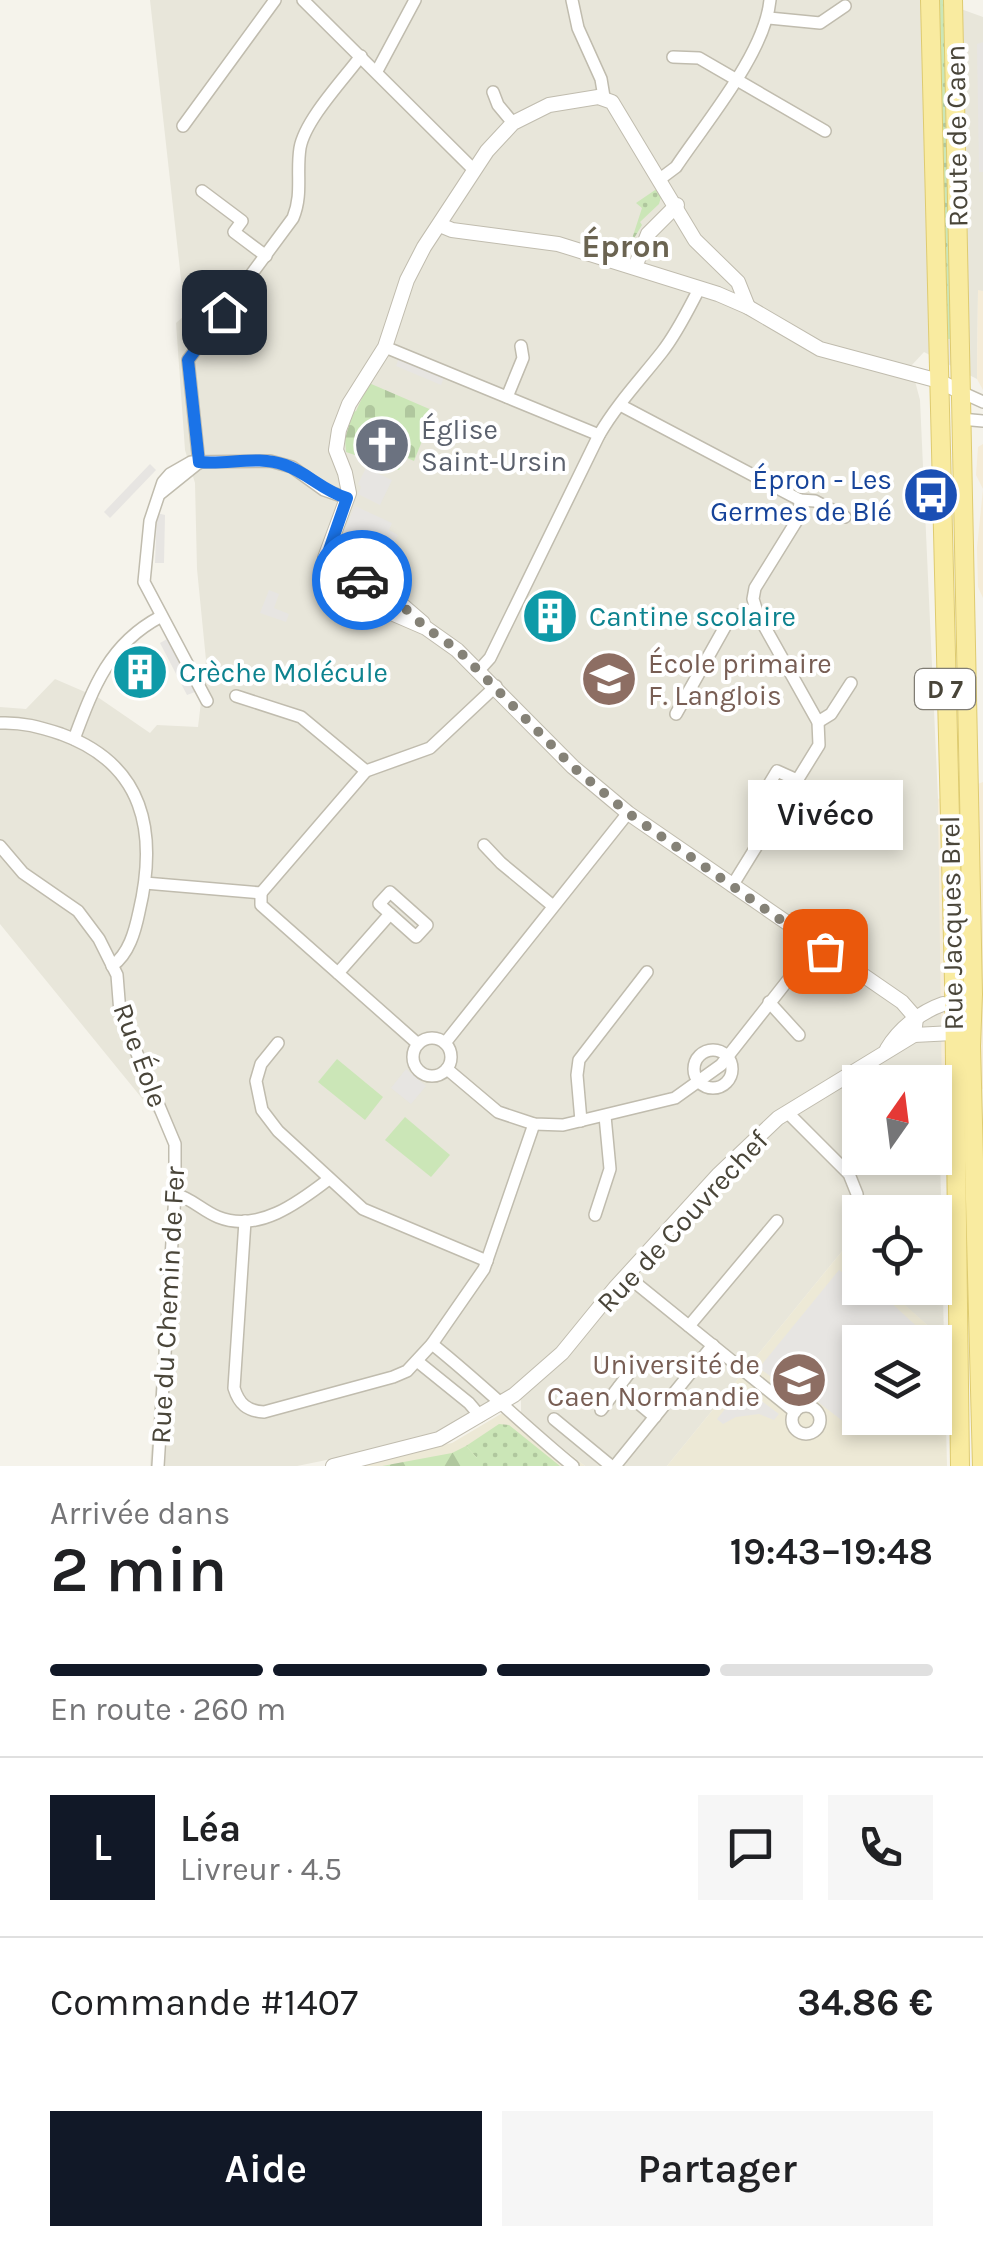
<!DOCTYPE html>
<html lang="fr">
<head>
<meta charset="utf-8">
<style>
  :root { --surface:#fff; --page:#f6f6f6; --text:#202124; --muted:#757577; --line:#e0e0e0; --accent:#111827 }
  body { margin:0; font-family:Karla,sans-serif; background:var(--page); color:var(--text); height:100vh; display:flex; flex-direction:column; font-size:38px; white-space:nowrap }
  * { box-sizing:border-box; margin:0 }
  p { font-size:32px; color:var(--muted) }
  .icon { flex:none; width:55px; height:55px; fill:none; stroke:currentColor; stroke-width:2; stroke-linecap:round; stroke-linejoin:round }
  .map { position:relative; height:1466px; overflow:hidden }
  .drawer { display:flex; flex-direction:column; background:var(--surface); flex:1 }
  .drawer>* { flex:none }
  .needle { width:65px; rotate:14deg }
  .fabs { position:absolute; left:842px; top:1065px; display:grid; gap:20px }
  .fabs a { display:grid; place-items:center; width:110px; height:110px; border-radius:0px; background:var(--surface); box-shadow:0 5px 15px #0003; font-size:50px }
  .pin { position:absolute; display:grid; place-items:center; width:85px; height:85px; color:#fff; margin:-42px; border-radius:20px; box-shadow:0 5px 15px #0006 }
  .courier { position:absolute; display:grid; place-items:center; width:100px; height:100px; margin:-50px; border:8px solid #1a73e8; border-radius:50%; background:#fff; color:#222; box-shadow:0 2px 12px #0007 }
  .bubble { position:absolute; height:70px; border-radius:0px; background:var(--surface); box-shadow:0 5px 15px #0003; font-size:32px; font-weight:600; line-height:70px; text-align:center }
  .summary em { font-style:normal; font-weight:600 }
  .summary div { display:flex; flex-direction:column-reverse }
  .summary { display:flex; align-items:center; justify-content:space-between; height:170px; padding:0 50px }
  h1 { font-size:65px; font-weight:600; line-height:75px }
  .bar { display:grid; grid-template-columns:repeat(4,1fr); gap:15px 10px; align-content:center; height:120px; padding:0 50px }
  .bar i { height:12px; border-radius:8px; background:var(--line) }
  .bar .active { background:var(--accent) }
  .bar p { grid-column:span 4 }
  .line { display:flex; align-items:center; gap:25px; padding:0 50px; border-top:2px solid var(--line) }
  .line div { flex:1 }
  .round { display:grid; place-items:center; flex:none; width:105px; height:105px; border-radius:0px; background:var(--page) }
  .cta { display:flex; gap:20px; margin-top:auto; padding:20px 50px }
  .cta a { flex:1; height:115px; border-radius:0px; background:var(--accent); color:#fff; font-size:40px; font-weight:600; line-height:115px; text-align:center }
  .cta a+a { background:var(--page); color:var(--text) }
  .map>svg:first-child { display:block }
  .residential { fill:#e8e6da; fill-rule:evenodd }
  .commercial { fill:#f5ecd8 }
  .education { fill:#ede9d6; fill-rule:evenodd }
  .grass { fill:url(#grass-dots) }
  .forest { fill:url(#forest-firs) }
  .cemetery { fill:url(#cemetery-stones) }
  .green { fill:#cbe6b7 }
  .parking { fill:#e7e5e2 }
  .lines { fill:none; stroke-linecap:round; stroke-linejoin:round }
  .minor-casing { stroke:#c0bcae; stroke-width:14 }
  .tertiary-casing { stroke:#c0bcae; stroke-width:16 }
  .primary-casing { stroke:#decb70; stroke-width:20 }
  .minor { stroke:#fff; stroke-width:11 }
  .tertiary { stroke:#fff; stroke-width:14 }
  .primary { stroke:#f9eba0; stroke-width:18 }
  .done { stroke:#858277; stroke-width:10; stroke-dasharray:0 18 }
  .route { stroke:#1a73e8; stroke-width:12 }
  .labels { text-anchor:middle; stroke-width:8; stroke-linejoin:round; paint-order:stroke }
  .shield { fill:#fff; stroke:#807d74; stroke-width:2.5 }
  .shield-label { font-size:25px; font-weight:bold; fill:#494539 }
  .street-label { font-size:28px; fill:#494539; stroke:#fff }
  .worship-label { font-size:28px; fill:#5b616d; stroke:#fff; text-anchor:start }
  .transit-label { font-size:28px; fill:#164399; stroke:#fff; text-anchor:end }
  .culture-label { font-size:28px; fill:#0d838f; stroke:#fff; text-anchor:start }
  .education-label { font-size:28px; fill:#785e54; stroke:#fff; text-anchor:start }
  .quarter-label { font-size:32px; font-weight:bold; fill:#6b6451; stroke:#fff }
</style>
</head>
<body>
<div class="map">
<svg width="983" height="1466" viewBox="0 0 983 1466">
  <defs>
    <pattern id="grass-dots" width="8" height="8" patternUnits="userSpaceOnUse" patternTransform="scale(2.5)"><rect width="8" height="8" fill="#cbe6b7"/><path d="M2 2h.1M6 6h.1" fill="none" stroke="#b0c79e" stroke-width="1.8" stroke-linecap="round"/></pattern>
    <pattern id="forest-firs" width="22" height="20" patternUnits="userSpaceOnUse" patternTransform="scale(2.5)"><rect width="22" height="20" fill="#cbe6b7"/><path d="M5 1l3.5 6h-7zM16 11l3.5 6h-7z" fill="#b0c79e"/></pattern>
    <pattern id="cemetery-stones" width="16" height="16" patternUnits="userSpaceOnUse" patternTransform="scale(2.5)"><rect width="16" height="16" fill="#cbe6b7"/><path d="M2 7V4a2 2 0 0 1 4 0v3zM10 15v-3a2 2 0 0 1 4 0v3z" fill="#b0c79e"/></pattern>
  </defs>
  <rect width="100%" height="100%" fill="#f5f3eb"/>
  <!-- residential -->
  <path class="residential" d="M 150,0 L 936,0 L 983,17 L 983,291 L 978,291 L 977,379 L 924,352 L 911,366 L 920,400 L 938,799 L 944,1033 L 940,1152 L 944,1340 L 885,1288 L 935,1288 L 935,1212 L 860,1212 L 860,1265 L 843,1250 L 667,1466 L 585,1466 L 521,1415 L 521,1401 L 512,1390 L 443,1430 L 361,1453 L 297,1466 L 150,1466 L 171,1167 L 169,1144 L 158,1118 L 0,924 L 0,707 L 26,709 L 55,679 L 99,698 L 150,733 L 157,725 L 198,727 L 206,660 L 197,569 L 195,483 L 185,450 L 176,323 L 185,315 ZM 860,1082 L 935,1082 L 935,1158 L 860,1158 Z"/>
  <!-- commercial -->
  <g class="commercial">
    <polygon points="978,290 983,291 983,390 977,379"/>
    <polygon points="983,444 983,598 978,587 977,548 983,489 976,475 978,447"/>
    <polygon points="983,782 983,1089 942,1100 938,799"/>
  </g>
  <!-- education -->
  <g class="education">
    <path d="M 843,1250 L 860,1264 L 860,1288 L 886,1288 L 944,1340 L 947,1466 L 667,1466 ZM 860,1342 L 935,1342 L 935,1418 L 860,1418 Z"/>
    <polygon points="511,1408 585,1466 333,1466 452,1443"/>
  </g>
  <!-- grass -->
  <g class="grass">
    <polygon points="936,0 946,0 953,339 948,339"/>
    <polygon points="658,188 662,194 659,204 640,222 642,225 630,245 642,208 636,203"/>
    <polygon points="499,1424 509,1425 560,1466 477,1466 477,1458 466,1446"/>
  </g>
  <!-- forest -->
  <polygon class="forest" points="466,1446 477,1458 477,1466 382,1466 452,1453"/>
  <!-- cemetery -->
  <polygon class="cemetery" points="369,383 434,411 414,461 405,457 399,470 346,452 345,439 353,412 356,411"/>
  <!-- green -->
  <g class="green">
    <polygon points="337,1059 383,1097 365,1120 318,1082"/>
    <polygon points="405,1117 450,1155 431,1177 385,1140"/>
  </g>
  <!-- parking -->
  <g class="parking">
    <polygon points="983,42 983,172 979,172 977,44"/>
    <polygon points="399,358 444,377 441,385 396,366"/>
    <polygon points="150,464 156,470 110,518 104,512"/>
    <polygon points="366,468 392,480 380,505 358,494 361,487 358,484"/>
    <polygon points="355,506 392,523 389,530 398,535 382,568 358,557 366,541 344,531"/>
    <polygon points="157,513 165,515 164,563 155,563"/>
    <polygon points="269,590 279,594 274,608 289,614 286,622 260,613"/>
    <polygon points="167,639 195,692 187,695 160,643"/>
    <polygon points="406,1069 426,1086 411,1104 391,1088"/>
    <polygon points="853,1267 860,1274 860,1288 875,1288 925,1334 919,1342 860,1342 860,1403 844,1422 787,1378 780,1383 759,1368 839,1270 846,1275"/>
    <polygon points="743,1387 779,1414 774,1420 759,1414 736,1417 723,1424 717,1419"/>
  </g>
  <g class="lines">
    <!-- minor casing -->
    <g class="minor-casing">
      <g id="minor">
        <polyline points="303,0 474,170"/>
        <polyline points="572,0 578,28 601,79 604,97"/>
        <polyline points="769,18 820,23 845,6"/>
        <polyline points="673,57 699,58 825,131"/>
        <polyline points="377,71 415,0"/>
        <polyline points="493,92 498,105 513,123"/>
        <polyline points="183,126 275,0"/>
        <path d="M 660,179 L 676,167 C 706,122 765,53 770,0"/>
        <polyline points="202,191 242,221 234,232 266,256"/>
        <polyline points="385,347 599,435"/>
        <polyline points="961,392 983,402"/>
        <polyline points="507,397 523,358 521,346"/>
        <polyline points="622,406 800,500"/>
        <polyline points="961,419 983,421"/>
        <path d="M 199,463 L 188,360 L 293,218 C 303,194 296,173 300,148 C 305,120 343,80 361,56"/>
        <polyline points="161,493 197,464"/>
        <polyline points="800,500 815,501 845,517"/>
        <path d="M 480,669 L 490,658 L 599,435 C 617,404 640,380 662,352 C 677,333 688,310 699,289"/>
        <polyline points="236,696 301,717 366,771"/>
        <polyline points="207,701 144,582 150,521 163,482 170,474 191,462 270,461 292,467 324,490 347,498"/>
        <polyline points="676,714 726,625 731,619 755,608"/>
        <polyline points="818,722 831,714 851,683"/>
        <path d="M 0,723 C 22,722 40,727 61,734 C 144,764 158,832 139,912 C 135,931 129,954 112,966"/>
        <path d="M 74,739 C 93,688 109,644 160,617"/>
        <polyline points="782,805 765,791 777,771 797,780"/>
        <polyline points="484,845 501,863 553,906"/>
        <polyline points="0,846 23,873 78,911 99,939 117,975 120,1013 175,1144 175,1194 158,1466"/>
        <polyline points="145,883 261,893"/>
        <polyline points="732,886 819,745 818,722 758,615 753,599 755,588 799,517 800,500"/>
        <polygon points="390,892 427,925 416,937 379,904"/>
        <polyline points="261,893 366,771 430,748 496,686"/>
        <polyline points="261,893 261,905 418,1044"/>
        <polyline points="338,973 390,914"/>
        <polyline points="769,1002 799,1035"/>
        <circle cx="432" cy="1057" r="19"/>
        <polyline points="278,1043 261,1064 256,1081 262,1110 278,1131 363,1209 487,1261"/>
        <polyline points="445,1043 628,813"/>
        <circle cx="713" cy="1069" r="19"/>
        <polyline points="447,1069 498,1112 534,1124 563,1125 675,1098 721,1065 788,980 825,951"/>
        <polyline points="787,1112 849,1174 857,1194 860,1225"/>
        <polyline points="581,1121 577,1075 579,1060 647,972"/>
        <path d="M 175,1194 C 191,1198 203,1211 218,1217 C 258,1233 298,1203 329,1179"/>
        <polyline points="924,1212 946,1202 955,1202"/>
        <polyline points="595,1215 610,1169 605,1116"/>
        <path d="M 245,1221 L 234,1388 C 239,1404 247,1411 264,1412 L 393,1377 L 407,1371 L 432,1344 L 484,1269 L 534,1124"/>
        <polyline points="627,1276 795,1412"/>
        <polyline points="689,1326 777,1221"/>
        <path d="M 432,1344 C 481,1383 524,1426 573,1466"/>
        <polyline points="417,1361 469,1403 480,1416"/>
        <polyline points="619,1387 655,1417"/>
        <circle cx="806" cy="1420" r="14"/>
        <polyline points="601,1410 630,1372 632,1364"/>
        <polyline points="554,1419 611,1466"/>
        <polyline points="615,1466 713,1345"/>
      </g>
    </g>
    <!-- tertiary casing -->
    <g class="tertiary-casing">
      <g id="tertiary">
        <polyline points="440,225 452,230 558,244 718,294 748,307 820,349 939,381 961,392"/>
        <polyline points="635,267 648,234 677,205"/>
        <polyline points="748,307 738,282 695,240 612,102 598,97 549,105 513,123 487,151 424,247 407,280 385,347 349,404 339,430 336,450 345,473 349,493 325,558 325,580 330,592 340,599 389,612 426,628 457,650 573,767 628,813 902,1002 916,1018 914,1035"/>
        <polyline points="329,550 340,568 394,598 423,623"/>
        <path d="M 887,1049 C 899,1029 920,1012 943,1004"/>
        <polyline points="333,1466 439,1439 514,1395 562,1353 615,1288 719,1174 778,1118 914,1035 953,1033 962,1029"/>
      </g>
    </g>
    <!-- primary casing -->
    <g class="primary-casing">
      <g id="primary">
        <polyline points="930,0 954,982 960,1466"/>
        <polyline points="953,0 973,994 971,1046 982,1466"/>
      </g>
    </g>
    <!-- minor -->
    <use href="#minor" class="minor"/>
    <!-- tertiary -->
    <use href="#tertiary" class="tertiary"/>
    <!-- primary -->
    <use href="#primary" class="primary"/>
  </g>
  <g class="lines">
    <!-- done -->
    <polyline class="done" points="362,580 394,598 426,628 458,650 573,767 628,813 825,951"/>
    <!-- route -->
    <path class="route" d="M 224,312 L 188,360 L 199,462 C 228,465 258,455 285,465 C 308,473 323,491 347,498 L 329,550 L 340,568 L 362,580"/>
  </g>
  <!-- icons -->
  <defs>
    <g id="church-disc" transform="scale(2.875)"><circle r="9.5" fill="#6b7280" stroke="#fff"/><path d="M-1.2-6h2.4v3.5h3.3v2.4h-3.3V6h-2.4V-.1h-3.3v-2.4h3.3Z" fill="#fff"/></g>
    <g id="bus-disc" transform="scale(2.875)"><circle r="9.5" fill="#1a4fb4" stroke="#fff"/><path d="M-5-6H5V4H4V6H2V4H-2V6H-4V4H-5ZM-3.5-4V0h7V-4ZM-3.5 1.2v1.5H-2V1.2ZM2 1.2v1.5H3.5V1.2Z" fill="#fff"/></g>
    <g id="building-disc" transform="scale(2.875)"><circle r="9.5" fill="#0f9aa8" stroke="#fff"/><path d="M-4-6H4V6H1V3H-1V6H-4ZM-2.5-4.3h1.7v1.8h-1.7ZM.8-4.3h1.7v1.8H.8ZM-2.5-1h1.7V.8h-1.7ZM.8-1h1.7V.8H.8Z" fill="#fff"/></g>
    <g id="school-disc" transform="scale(2.875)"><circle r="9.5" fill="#8d6e63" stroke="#fff"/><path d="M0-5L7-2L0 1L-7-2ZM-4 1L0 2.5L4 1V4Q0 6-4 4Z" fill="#fff"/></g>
    <g id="university-disc" transform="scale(2.875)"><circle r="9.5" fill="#8d6e63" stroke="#fff"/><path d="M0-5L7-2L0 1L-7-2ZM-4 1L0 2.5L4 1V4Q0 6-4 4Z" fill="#fff"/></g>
  </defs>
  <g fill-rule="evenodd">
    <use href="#church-disc" x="382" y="445"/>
    <use href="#bus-disc" x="931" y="495"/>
    <use href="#building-disc" x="550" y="616"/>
    <use href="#building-disc" x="140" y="672"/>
    <use href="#school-disc" x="609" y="679"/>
    <use href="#university-disc" x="799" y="1380"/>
  </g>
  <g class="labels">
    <!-- shield labels -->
    <rect class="shield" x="915" y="669" width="60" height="40" rx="8"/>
    <g class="shield-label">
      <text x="945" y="698">D 7</text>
    </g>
    <!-- street labels -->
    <g class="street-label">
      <text transform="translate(956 136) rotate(-91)" y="10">Route de Caen</text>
      <text transform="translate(951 923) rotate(-91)" y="10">Rue Jacques Brel</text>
      <text transform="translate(141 1055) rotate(70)" y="10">Rue Éole</text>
      <text transform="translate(682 1221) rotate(-47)" y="10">Rue de Couvrechef</text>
      <text transform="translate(167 1305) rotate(-87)" y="10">Rue du Chemin de Fer</text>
    </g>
    <!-- worship labels -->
    <g class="worship-label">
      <text x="421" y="439">Église<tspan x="421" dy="32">Saint-Ursin</tspan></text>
    </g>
    <!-- transit labels -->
    <g class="transit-label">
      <text x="892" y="489">Épron - Les<tspan x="892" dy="32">Germes de Blé</tspan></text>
    </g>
    <!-- culture labels -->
    <g class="culture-label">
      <text x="589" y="626">Cantine scolaire</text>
      <text x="179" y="682">Crèche Molécule</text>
    </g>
    <!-- education labels -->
    <g class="education-label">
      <text x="648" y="673">École primaire<tspan x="648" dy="32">F. Langlois</tspan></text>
      <text x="760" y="1374" text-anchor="end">Université de<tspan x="760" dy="32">Caen Normandie</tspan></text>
    </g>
    <!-- quarter labels -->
    <g class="quarter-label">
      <text x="626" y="257">Épron</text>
    </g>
  </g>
</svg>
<div class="fabs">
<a><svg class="needle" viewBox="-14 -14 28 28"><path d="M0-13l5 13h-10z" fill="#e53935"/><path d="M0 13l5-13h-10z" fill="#757577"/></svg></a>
<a><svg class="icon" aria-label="locate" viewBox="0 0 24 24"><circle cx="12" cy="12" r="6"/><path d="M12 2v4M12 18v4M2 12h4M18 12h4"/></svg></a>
<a><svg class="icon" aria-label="layers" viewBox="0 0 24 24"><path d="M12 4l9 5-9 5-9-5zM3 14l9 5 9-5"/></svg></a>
</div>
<div class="pin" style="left:825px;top:951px;background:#ea580c"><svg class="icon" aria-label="bag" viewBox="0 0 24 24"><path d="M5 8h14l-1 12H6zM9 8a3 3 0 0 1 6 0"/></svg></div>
<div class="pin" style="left:224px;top:312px;background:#1f2937"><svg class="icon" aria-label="home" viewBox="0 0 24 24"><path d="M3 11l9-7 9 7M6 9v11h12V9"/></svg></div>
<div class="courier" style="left:362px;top:580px"><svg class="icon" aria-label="car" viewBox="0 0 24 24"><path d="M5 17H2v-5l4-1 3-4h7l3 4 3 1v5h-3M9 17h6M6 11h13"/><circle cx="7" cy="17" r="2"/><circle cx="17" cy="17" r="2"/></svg></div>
<div class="bubble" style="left:748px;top:780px;width:155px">Vivéco</div>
</div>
<section class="drawer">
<div class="summary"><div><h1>2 min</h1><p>Arrivée dans</p></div><em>19:43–19:48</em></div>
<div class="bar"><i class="active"></i><i class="active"></i><i class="active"></i><i></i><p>En route · 260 m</p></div>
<div class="line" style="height:180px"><b class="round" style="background:var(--accent);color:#fff">L</b><div><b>Léa</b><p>Livreur · 4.5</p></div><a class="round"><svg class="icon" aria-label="chat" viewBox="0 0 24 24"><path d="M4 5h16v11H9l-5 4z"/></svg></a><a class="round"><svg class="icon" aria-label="phone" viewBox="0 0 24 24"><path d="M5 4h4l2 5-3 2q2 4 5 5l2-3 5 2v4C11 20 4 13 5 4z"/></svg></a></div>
<div class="line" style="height:130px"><div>Commande #1407</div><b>34.86 €</b></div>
<div class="cta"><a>Aide</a><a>Partager</a></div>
</section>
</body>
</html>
